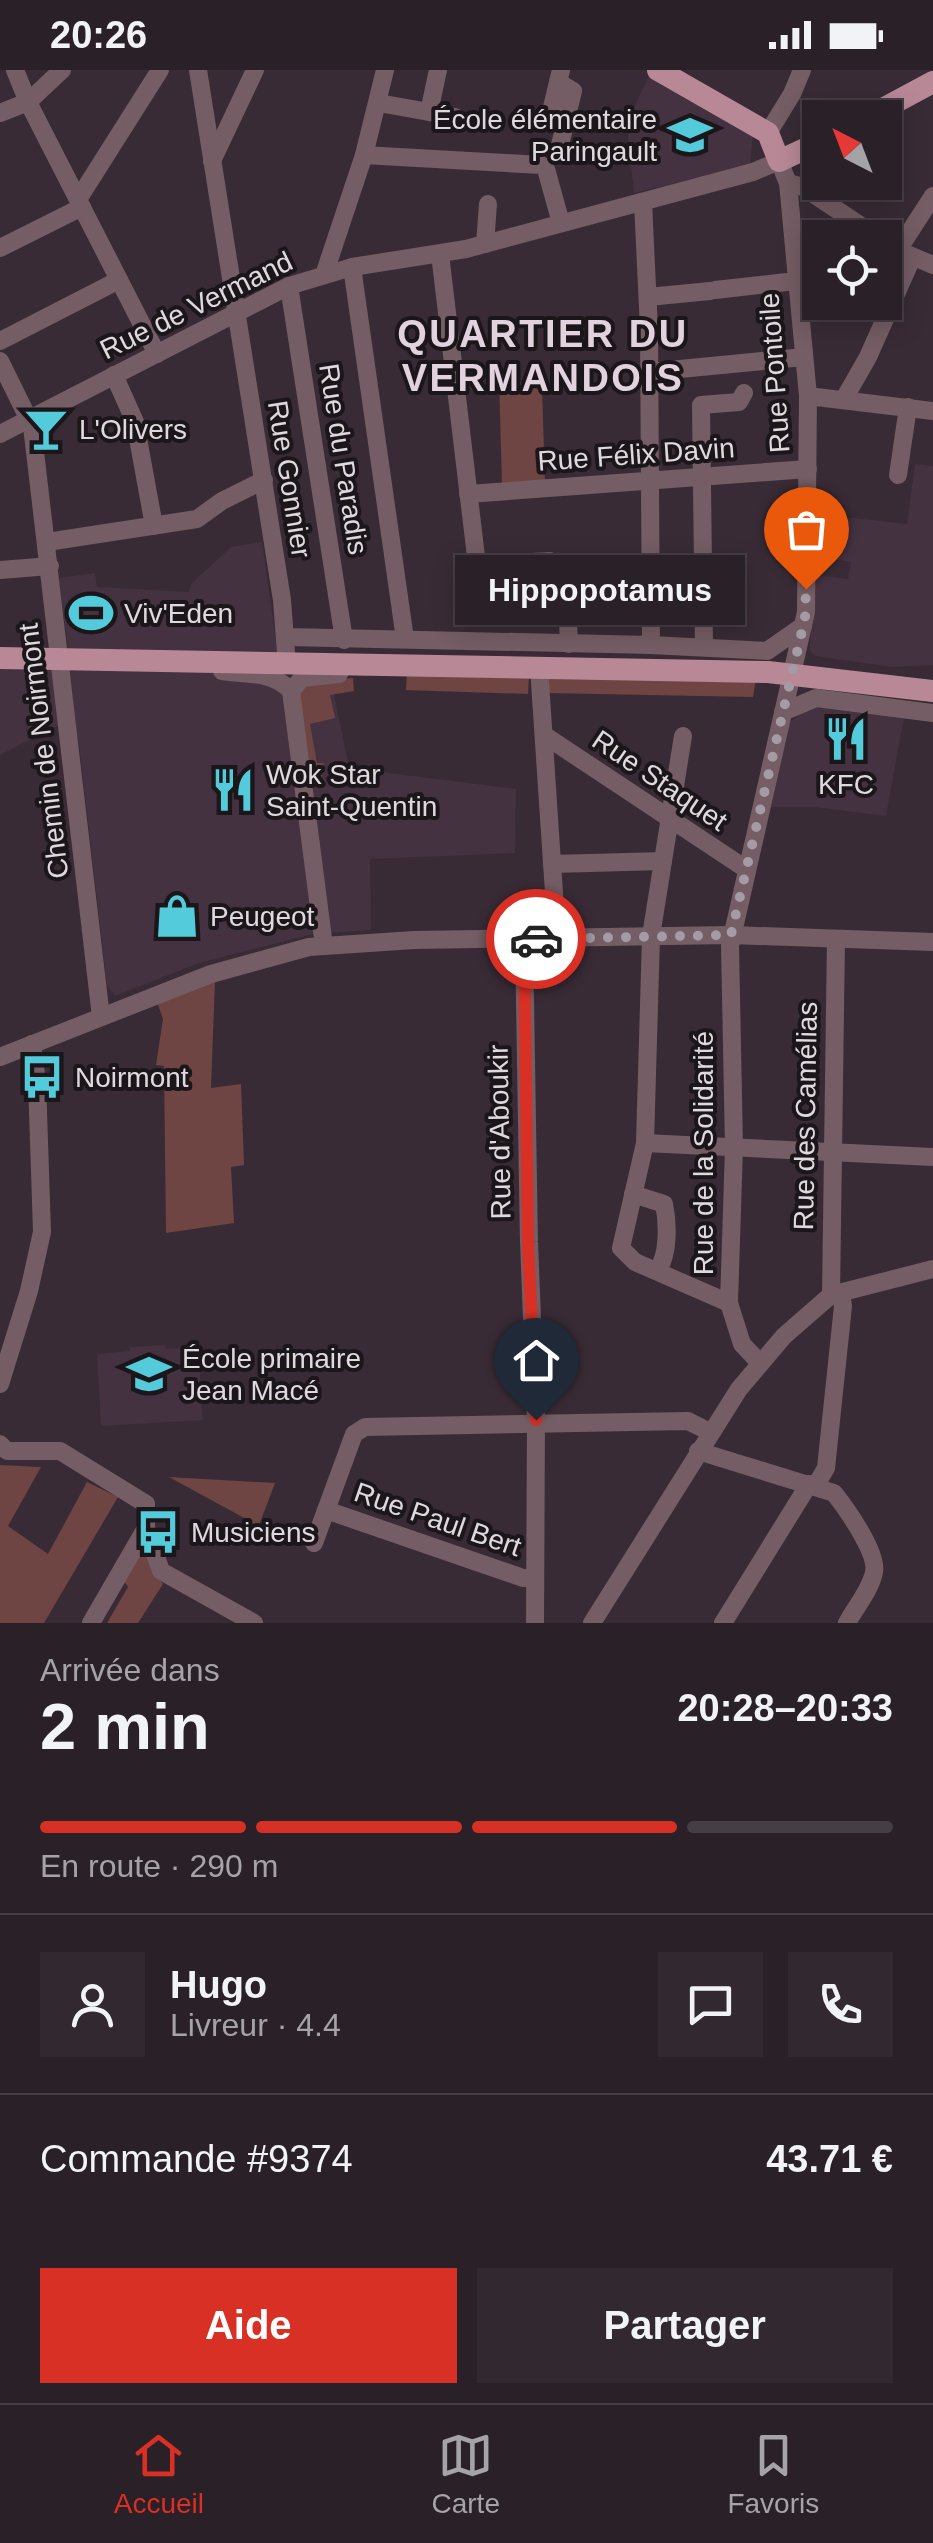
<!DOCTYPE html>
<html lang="fr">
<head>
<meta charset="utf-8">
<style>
  :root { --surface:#2a2028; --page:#322830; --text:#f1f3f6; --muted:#a5a3a8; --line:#463e45; --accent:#d93025 }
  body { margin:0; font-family:Arial,sans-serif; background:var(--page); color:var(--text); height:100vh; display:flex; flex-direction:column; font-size:38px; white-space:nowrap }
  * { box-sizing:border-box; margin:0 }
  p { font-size:32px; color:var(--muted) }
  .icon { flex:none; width:55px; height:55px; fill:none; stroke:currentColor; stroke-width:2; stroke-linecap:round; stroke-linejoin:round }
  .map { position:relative; height:1553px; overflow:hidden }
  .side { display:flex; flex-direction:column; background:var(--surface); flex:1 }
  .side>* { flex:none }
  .needle { width:65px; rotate:318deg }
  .tools { position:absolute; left:802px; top:30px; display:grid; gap:20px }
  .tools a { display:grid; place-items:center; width:100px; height:100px; border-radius:0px; background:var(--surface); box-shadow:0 5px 25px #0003,0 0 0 2px var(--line); font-size:50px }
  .pin { position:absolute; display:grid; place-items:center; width:85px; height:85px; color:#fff; margin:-102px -42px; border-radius:50% 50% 50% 0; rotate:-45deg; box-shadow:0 0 10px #0007 }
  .pin .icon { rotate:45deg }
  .courier { position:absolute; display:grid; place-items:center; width:100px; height:100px; margin:-50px; border:8px solid #d93025; border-radius:50%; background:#fff; color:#222; box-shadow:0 2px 12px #0007 }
  .bubble { position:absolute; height:70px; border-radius:0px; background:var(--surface); box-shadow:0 5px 25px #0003,0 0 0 2px var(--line); font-size:32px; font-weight:700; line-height:70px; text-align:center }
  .summary em { font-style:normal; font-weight:700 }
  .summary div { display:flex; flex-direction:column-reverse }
  .summary { display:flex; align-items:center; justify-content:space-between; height:170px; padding:0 40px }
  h1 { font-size:65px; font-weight:700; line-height:75px }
  .bar { display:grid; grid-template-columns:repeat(4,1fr); gap:15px 10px; align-content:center; height:120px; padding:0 40px }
  .bar i { height:12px; border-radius:8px; background:var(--line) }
  .bar .selected { background:var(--accent) }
  .bar p { grid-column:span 4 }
  .line { display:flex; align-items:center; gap:25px; padding:0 40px; border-top:2px solid var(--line) }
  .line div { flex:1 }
  .round { display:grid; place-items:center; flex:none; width:105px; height:105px; border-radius:0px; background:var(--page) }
  .button { display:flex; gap:20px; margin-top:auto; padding:20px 40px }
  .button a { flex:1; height:115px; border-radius:0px; background:var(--accent); color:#fff; font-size:40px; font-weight:700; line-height:115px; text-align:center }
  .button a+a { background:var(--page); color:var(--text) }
  .status { display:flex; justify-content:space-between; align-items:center; height:70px; padding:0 50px; background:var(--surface); direction:ltr }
  .status svg { height:28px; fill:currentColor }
  .menu { display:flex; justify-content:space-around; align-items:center; height:140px; border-top:2px solid var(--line); background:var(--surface); font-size:28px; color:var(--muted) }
  .menu a { display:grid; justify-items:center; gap:5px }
  .menu .selected { color:var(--accent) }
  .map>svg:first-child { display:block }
  .built { fill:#443240 }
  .green { fill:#6e4542 }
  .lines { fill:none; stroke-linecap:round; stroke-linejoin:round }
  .minor { stroke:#745d64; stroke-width:18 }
  .major { stroke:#b88897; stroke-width:22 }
  .done { stroke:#a59ba4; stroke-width:10; stroke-dasharray:0 18 }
  .route { stroke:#d93025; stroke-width:12 }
  .labels { text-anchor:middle; stroke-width:8; stroke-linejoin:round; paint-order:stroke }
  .poi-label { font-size:28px; fill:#e0d8df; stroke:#1b161a; text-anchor:start }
  .street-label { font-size:28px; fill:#e0d8df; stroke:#1b161a }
  .district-label { font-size:38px; font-weight:bold; letter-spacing:2.5px; fill:#e2d2de; stroke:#1b161a }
</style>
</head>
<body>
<div class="status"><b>20:26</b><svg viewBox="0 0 49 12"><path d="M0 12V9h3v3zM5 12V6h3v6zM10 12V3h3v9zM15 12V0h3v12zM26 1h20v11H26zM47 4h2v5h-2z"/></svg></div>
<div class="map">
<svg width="933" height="1553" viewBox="0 0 933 1553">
  <rect width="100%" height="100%" fill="#382b35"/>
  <!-- built -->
  <g class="built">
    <polygon points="650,3 753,63 750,95 634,123 628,68 634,38"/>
    <polygon points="915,394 933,396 933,595 892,597 815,586 810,580 814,505 848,509 851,492 815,486 815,444 907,454"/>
    <polygon points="262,472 283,620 334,624 349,698 516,719 515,783 370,789 371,860 313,864 199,893 115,926 107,915 78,665 59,655 0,685 0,594 70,594 59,508 95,503 97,517 189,522 191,514 231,477"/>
    <polygon points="810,637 904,647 886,746 815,737 771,737 790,652"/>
    <polygon points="165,1275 166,1279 198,1277 203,1350 101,1356 97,1284 130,1281 130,1277"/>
  </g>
  <!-- green -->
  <g class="green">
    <polygon points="499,309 542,316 545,415 502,415"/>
    <polygon points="407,603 529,607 528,624 406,620"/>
    <polygon points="353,608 354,621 330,625 335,648 310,654 317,693 324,693 322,707 311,702 298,620 304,613"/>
    <polygon points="544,608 756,609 753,627 546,623"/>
    <polygon points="215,911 211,1018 241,1014 244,1095 231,1097 234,1153 166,1163 164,996 156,995 163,949 157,932"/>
    <polygon points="0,1395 41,1397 8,1456 48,1484 87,1412 118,1427 44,1553 0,1553"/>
    <polygon points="169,1407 275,1413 256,1463 230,1476 246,1449"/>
    <polygon points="139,1479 144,1480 154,1502 163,1514 138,1553 107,1553 128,1517 121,1507"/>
  </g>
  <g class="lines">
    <!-- minor -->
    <g class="minor">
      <polyline points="15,0 28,32 157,284"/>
      <polyline points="198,0 282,530 286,583"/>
      <polyline points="379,33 429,42 438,0"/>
      <polyline points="429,42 455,47"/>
      <polyline points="0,43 28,32 62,0"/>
      <polyline points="550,46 558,12"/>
      <polyline points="768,63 792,24 802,0"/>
      <polyline points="560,75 573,21 558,12 561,0"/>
      <polyline points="364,85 541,95 546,99 561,153"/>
      <polyline points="212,91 255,0"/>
      <polyline points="788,113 803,117 879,168"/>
      <polyline points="79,128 160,0"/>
      <polyline points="643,132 649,259 651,575"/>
      <polyline points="485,174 488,134"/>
      <polyline points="0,178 82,137"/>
      <polyline points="898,180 933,126"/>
      <polyline points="902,182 933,195"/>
      <polyline points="440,184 477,495 550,491 566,504 569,574"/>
      <polyline points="352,197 405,569"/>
      <polyline points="324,205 364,85 385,0"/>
      <polyline points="289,216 344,570"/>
      <polyline points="715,220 796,211"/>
      <polyline points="648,227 710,221"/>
      <polyline points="0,271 119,210"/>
      <polyline points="0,291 32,356 101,947"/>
      <polyline points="649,302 804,287"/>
      <polyline points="114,305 135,352 154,456"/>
      <polyline points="808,326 933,341"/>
      <polyline points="844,329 868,287 912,188"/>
      <polyline points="0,364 289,216 352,197 466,179 753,102 779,91 788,113 808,326 806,542 730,876 734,1077 729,1233 742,1274 759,1292"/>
      <polyline points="898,405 908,337"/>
      <polyline points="468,424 808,399"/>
      <polyline points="47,472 197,449 222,431 264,410"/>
      <polyline points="0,500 50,496"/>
      <polyline points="287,567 651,575 767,581 803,556"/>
      <polyline points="704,577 701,335 739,332 744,323"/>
      <polyline points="539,597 557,868"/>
      <path d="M 222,601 C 248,605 273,601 291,621"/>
      <polyline points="291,621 324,876"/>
      <polyline points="291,621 302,608 339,604"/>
      <polyline points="783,642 816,628 933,643"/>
      <polyline points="544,665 746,799"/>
      <polyline points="683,666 651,866 645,1073 621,1178 635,1192 729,1233"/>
      <polyline points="552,794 663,791"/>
      <polyline points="524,870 529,1172 536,1350 535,1553"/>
      <polyline points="0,987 211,904 309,877 414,870 731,865 933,872"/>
      <polyline points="645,1073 933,1087"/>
      <path d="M 633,1124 L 664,1134 C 668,1153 669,1185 657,1201"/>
      <polyline points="831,1225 836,869"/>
      <polyline points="0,1314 29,1221 42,1162 37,1011 32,974"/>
      <polyline points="0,1374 7,1381 60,1381 146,1434 146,1458 161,1501 254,1553"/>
      <path d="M 698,1381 L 834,1423 C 846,1438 878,1483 874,1502 C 871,1519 855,1538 847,1553"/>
      <polyline points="816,1415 826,1398 843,1236 841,1223"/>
      <polyline points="326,1440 523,1508 533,1508"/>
      <polyline points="314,1473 354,1364 365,1357 688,1351 710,1362"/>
      <polyline points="91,1553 146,1458"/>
      <polyline points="592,1553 739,1319 784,1266 831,1225 933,1199"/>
      <polyline points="723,1553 809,1414"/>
    </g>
    <!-- major -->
    <g class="major">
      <polyline points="658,0 768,63 779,91 820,72"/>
      <polyline points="866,48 933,12"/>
      <polyline points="0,588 768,602 933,621"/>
    </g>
  </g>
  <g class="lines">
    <!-- done -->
    <polyline class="done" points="536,869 731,865 805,548 806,519"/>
    <!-- route -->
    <polyline class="route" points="536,1350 528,1172 524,870 536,869"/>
  </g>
  <!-- icons -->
  <defs>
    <g id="school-bare" transform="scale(3.45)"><path d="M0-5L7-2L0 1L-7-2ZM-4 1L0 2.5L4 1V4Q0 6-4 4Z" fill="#53cbdb" stroke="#1b161a" stroke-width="2.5" paint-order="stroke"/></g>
    <g id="bar-bare" transform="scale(3.45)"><path d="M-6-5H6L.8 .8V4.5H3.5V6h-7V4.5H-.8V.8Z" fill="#53cbdb" stroke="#1b161a" stroke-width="2.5" paint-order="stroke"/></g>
    <g id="stadium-bare" transform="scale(3.45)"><path d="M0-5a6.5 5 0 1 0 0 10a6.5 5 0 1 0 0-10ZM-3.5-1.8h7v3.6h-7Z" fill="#53cbdb" stroke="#1b161a" stroke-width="2.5" paint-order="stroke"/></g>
    <g id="restaurant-bare" transform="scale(3.45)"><path d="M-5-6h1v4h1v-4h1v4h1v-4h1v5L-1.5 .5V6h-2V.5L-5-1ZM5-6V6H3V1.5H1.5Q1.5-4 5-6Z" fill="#53cbdb" stroke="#1b161a" stroke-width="2.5" paint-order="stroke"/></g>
    <g id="shop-bare" transform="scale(3.45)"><path d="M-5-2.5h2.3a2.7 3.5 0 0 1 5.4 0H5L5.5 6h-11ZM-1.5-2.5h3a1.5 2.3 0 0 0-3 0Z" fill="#53cbdb" stroke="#1b161a" stroke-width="2.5" paint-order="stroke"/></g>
    <g id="bus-bare" transform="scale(3.45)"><path d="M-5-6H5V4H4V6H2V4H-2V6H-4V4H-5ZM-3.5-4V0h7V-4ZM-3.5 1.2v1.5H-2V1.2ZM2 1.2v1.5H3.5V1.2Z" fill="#53cbdb" stroke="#1b161a" stroke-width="2.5" paint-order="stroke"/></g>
  </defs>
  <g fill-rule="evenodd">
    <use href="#school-bare" x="690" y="65"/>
    <use href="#bar-bare" x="46" y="359"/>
    <use href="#stadium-bare" x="91" y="543"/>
    <use href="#restaurant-bare" x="846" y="669"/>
    <use href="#restaurant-bare" x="233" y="720"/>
    <use href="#shop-bare" x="177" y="846"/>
    <use href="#bus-bare" x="42" y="1007"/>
    <use href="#school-bare" x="149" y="1304"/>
    <use href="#bus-bare" x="158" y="1462"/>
  </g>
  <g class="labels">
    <!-- poi labels -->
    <g class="poi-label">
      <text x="657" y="59" text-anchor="end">École élémentaire<tspan x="657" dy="32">Paringault</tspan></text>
      <text x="79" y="369">L'Olivers</text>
      <text x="124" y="553">Viv'Eden</text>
      <text x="266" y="714">Wok Star<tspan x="266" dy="32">Saint-Quentin</tspan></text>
      <text x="846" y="724" text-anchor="middle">KFC</text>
      <text x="210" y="856">Peugeot</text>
      <text x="75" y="1017">Noirmont</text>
      <text x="182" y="1298">École primaire<tspan x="182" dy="32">Jean Macé</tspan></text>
      <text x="191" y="1472">Musiciens</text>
    </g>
    <!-- street labels -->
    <g class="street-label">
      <text transform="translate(196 235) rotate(-26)" y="10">Rue de Vermand</text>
      <text transform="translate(774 303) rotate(-94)" y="10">Rue Pontoile</text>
      <text transform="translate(636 384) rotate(-4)" y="10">Rue Félix Davin</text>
      <text transform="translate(344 389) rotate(81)" y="10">Rue du Paradis</text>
      <text transform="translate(290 409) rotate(81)" y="10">Rue Gonnier</text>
      <text transform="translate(43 681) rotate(-97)" y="10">Chemin de Noirmont</text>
      <text transform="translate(660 710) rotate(34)" y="10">Rue Staquet</text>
      <text transform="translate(805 1046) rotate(-89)" y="10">Rue des Camélias</text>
      <text transform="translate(499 1062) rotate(-91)" y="10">Rue d'Aboukir</text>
      <text transform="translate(703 1083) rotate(-90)" y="10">Rue de la Solidarité</text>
      <text transform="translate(438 1449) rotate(19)" y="10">Rue Paul Bert</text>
    </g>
    <!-- district labels -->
    <g class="district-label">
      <text x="543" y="277">QUARTIER DU<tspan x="543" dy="44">VERMANDOIS</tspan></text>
    </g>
  </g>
</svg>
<div class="tools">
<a><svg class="needle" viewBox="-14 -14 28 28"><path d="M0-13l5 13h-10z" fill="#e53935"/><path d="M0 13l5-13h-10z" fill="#a5a3a8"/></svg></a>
<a><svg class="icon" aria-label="locate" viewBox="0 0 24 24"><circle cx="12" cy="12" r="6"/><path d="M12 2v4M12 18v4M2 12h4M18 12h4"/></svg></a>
</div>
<div class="pin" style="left:806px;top:519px;background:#ea580c"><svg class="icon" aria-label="bag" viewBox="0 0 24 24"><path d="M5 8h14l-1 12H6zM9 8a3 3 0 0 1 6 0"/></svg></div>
<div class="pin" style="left:536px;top:1350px;background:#1f2937"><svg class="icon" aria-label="home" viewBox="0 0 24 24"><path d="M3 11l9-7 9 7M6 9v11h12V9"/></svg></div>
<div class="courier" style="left:536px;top:869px"><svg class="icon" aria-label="car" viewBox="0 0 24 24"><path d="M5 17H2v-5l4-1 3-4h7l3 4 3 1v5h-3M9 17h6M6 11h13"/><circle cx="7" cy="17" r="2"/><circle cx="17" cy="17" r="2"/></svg></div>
<div class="bubble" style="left:455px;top:485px;width:290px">Hippopotamus</div>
</div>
<section class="side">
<div class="summary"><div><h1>2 min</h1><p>Arrivée dans</p></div><em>20:28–20:33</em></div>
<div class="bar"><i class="selected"></i><i class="selected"></i><i class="selected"></i><i></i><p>En route · 290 m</p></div>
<div class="line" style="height:180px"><a class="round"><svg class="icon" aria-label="person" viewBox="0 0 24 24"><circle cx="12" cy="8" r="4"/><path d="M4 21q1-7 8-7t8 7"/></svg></a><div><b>Hugo</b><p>Livreur · 4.4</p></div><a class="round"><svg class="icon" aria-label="chat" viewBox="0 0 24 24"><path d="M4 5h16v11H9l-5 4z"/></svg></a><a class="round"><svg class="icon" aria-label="phone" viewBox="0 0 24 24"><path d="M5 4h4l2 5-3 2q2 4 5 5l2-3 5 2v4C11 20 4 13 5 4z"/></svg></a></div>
<div class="line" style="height:130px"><div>Commande #9374</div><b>43.71 €</b></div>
<div class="button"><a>Aide</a><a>Partager</a></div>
</section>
<nav class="menu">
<a class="selected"><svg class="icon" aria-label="home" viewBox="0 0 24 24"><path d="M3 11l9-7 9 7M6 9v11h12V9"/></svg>Accueil</a>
<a><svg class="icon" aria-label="map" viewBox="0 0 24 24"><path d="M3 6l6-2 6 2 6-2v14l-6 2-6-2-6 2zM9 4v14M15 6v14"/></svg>Carte</a>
<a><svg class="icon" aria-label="saved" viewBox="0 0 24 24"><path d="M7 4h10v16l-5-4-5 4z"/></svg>Favoris</a>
</nav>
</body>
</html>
